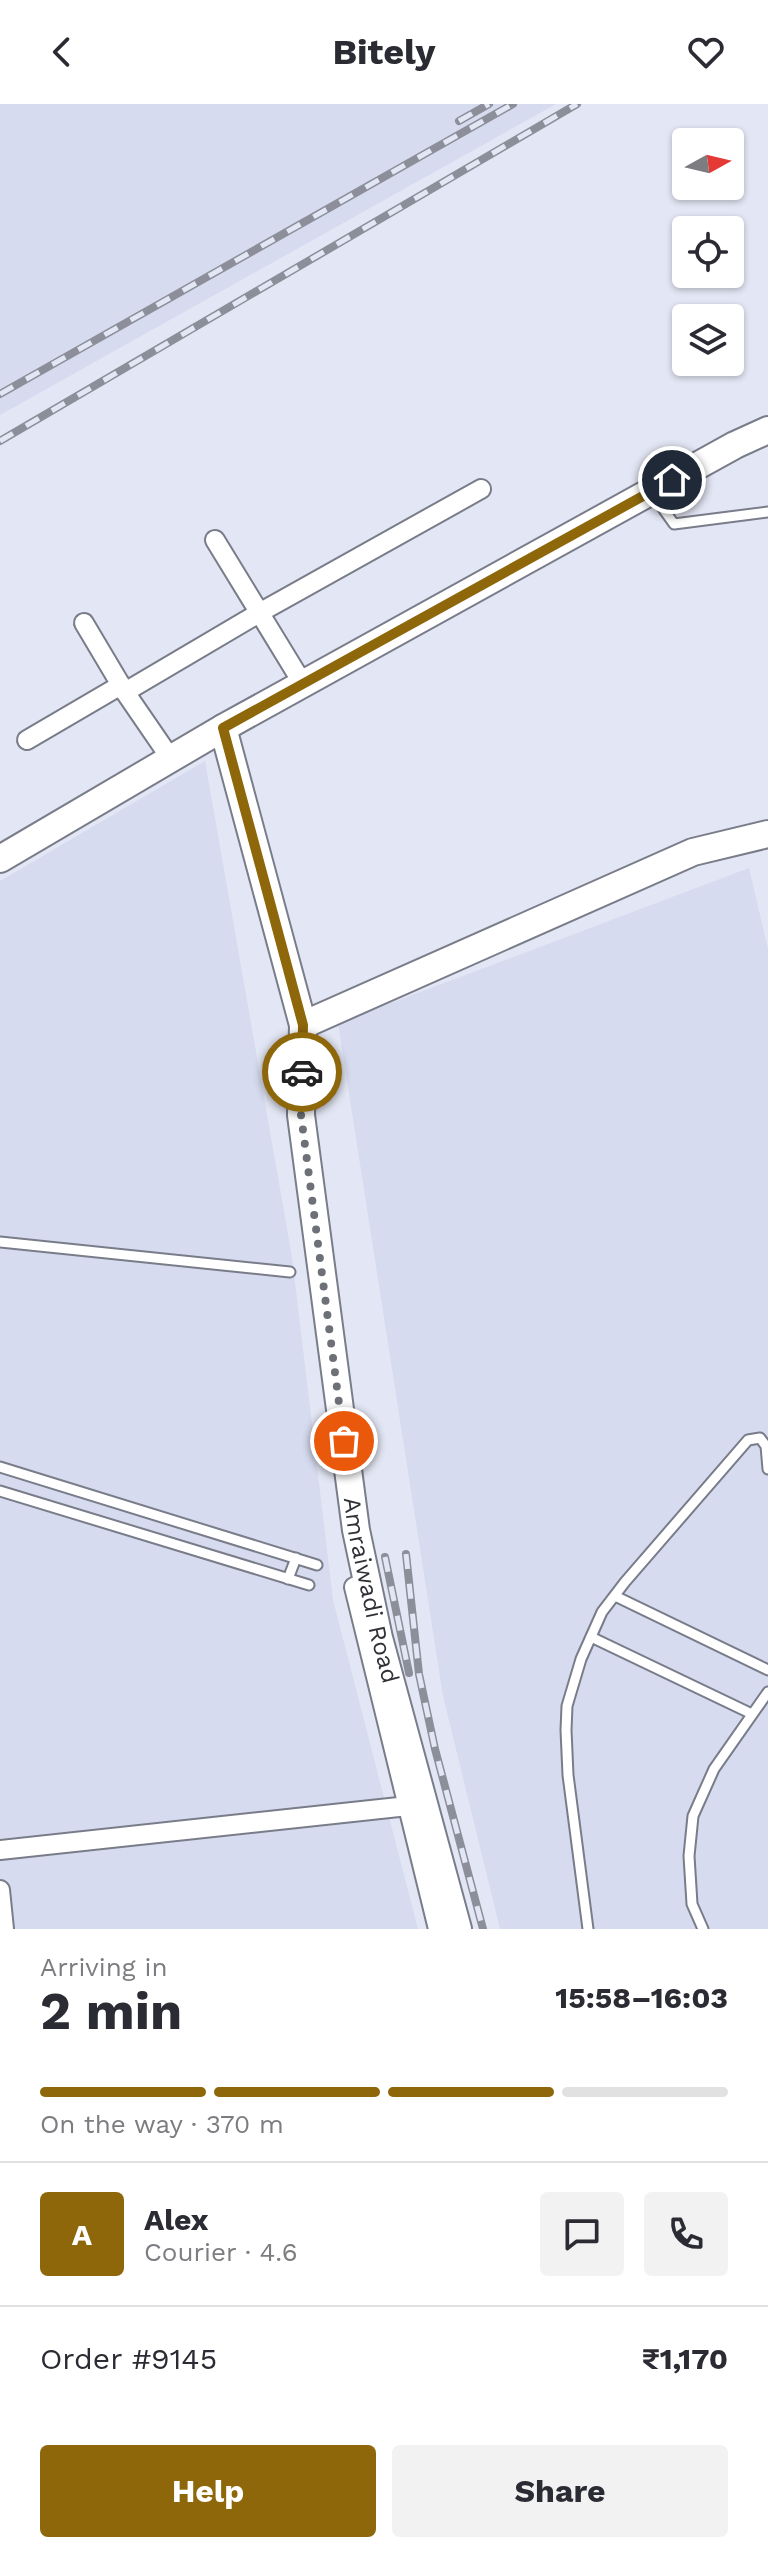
<!DOCTYPE html>
<html lang="en">
<head>
<meta charset="utf-8">
<style>
  :root { --surface:#fff; --page:#f2f2f3; --text:#2b2b33; --muted:#7c7c81; --line:#e1e1e2; --accent:#8d670a }
  body { margin:0; font-family:"Work Sans",sans-serif; background:var(--page); color:var(--text); height:100vh; display:flex; flex-direction:column; font-size:30px; white-space:nowrap }
  * { box-sizing:border-box; margin:0 }
  p { font-size:26px; color:var(--muted) }
  .icon { flex:none; width:44px; height:44px; fill:none; stroke:currentColor; stroke-width:2; stroke-linecap:round; stroke-linejoin:round }
  .map { position:relative; height:1825px; overflow:hidden }
  .sheet { display:flex; flex-direction:column; background:var(--surface); flex:1 }
  .sheet>* { flex:none }
  .needle { width:52px; rotate:82deg }
  .fabs { position:absolute; left:672px; top:24px; display:grid; gap:16px }
  .fabs a { display:grid; place-items:center; width:72px; height:72px; border-radius:8px; background:var(--surface); box-shadow:0 2px 6px #0004; font-size:40px }
  .pin { position:absolute; display:grid; place-items:center; width:68px; height:68px; color:#fff; margin:-34px; border:4px solid #fff; border-radius:50%; box-shadow:0 2px 8px #0007 }
  .courier { position:absolute; display:grid; place-items:center; width:80px; height:80px; margin:-40px; border:6px solid #8d670a; border-radius:50%; background:#fff; color:#222; box-shadow:0 2px 10px #0007 }
  .summary em { font-style:normal; font-weight:700 }
  .summary div { display:flex; flex-direction:column-reverse }
  .summary { display:flex; align-items:center; justify-content:space-between; height:136px; padding:0 40px }
  h1 { font-size:52px; font-weight:700; line-height:60px }
  .bar { display:grid; grid-template-columns:repeat(4,1fr); gap:12px 8px; align-content:center; height:96px; padding:0 40px }
  .bar i { height:10px; border-radius:6px; background:var(--line) }
  .bar .on { background:var(--accent) }
  .bar p { grid-column:span 4 }
  .line { display:flex; align-items:center; gap:20px; padding:0 40px; border-top:2px solid var(--line) }
  .line div { flex:1 }
  .round { display:grid; place-items:center; flex:none; width:84px; height:84px; border-radius:8px; background:var(--page) }
  .cta { display:flex; gap:16px; margin-top:auto; padding:16px 40px }
  .cta a { flex:1; height:92px; border-radius:8px; background:var(--accent); color:#fff; font-size:32px; font-weight:700; line-height:92px; text-align:center }
  .cta a+a { background:var(--page); color:var(--text) }
  header { display:flex; justify-content:space-between; align-items:center; height:104px; padding:0 40px; background:var(--surface); font-size:36px; font-weight:700 }
  .map>svg:first-child { display:block }
  .built { fill:#d6dbef }
  .lines { fill:none; stroke-linecap:round; stroke-linejoin:round }
  .lane-casing { stroke:#797c89; stroke-width:13 }
  .street-casing { stroke:#797c89; stroke-width:22 }
  .secondary-casing { stroke:#797c89; stroke-width:30 }
  .lane { stroke:#fff; stroke-width:9 }
  .street { stroke:#fff; stroke-width:18 }
  .secondary { stroke:#fff; stroke-width:26 }
  .rail-casing { stroke:#8c8f99; stroke-width:8 }
  .rail { stroke:#e3e6f4; stroke-width:5; stroke-dasharray:15; stroke-linecap:butt }
  .done { stroke:#6e7078; stroke-width:8; stroke-dasharray:0 14.4 }
  .route { stroke:#8d670a; stroke-width:10 }
  .labels { text-anchor:middle; stroke-width:6; stroke-linejoin:round; paint-order:stroke }
  .street-label { font-size:24px; fill:#2f3136; stroke:#e3e6f4 }
</style>
</head>
<body>
<header><svg class="icon" aria-label="back" viewBox="0 0 24 24"><path d="M15 5l-7 7 7 7"/></svg>Bitely<svg class="icon" aria-label="heart" viewBox="0 0 24 24"><path d="M12 20l-8-8c-3-5 5-10 8-4 3-6 11-1 8 4z"/></svg></header>
<div class="map">
<svg width="768" height="1825" viewBox="0 0 768 1825">
  <rect width="100%" height="100%" fill="#e3e6f4"/>
  <!-- built -->
  <g class="built">
    <polygon points="0,0 556,0 0,311"/>
    <polygon points="205,657 292,1153 333,1496 418,1825 0,1825 0,777"/>
    <polygon points="749,764 768,845 768,1825 500,1825 443,1592 338,919"/>
  </g>
  <g class="lines">
    <!-- lane casing -->
    <g class="lane-casing">
      <g id="lane">
        <polyline points="652,389 674,420 768,408"/>
        <polyline points="0,1138 290,1168"/>
        <polyline points="0,1363 317,1461"/>
        <polyline points="0,1387 309,1481"/>
        <polyline points="288,1475 296,1454"/>
        <polyline points="615,1492 768,1566"/>
        <polyline points="591,1533 752,1610"/>
        <polyline points="588,1825 568,1671 566,1626 567,1602 581,1555 602,1508 625,1478 748,1336 760,1334 766,1342 768,1365"/>
        <polyline points="703,1825 692,1800 689,1752 693,1712 714,1665 768,1588"/>
      </g>
    </g>
    <!-- street casing -->
    <g class="street-casing">
      <g id="street">
        <polyline points="215,436 303,580"/>
        <polyline points="84,519 125,588"/>
        <polyline points="27,636 121,581"/>
        <polyline points="171,655 125,588 259,509 481,385"/>
        <polyline points="367,1478 354,1483 438,1825"/>
        <polyline points="0,1746 408,1702"/>
        <polyline points="0,1786 4,1825"/>
      </g>
    </g>
    <!-- secondary casing -->
    <g class="secondary-casing">
      <g id="secondary">
        <path id="s1" d="M 223,624 L 303,921 L 301,1011 L 356,1426 L 379,1534 L 458,1825"/>
        <polyline points="0,755 223,624 735,341 768,326"/>
        <polyline points="303,921 693,748 768,730"/>
      </g>
    </g>
    <!-- lane -->
    <use href="#lane" class="lane"/>
    <!-- street -->
    <use href="#street" class="street"/>
    <!-- secondary -->
    <use href="#secondary" class="secondary"/>
    <!-- rail casing -->
    <g class="rail-casing">
      <g id="rail">
        <polyline points="459,17 489,0"/>
        <polyline points="0,290 513,0"/>
        <polyline points="0,337 577,0"/>
        <polyline points="406,1450 419,1570 435,1645 483,1825"/>
        <polyline points="385,1453 409,1569"/>
      </g>
    </g>
    <!-- rail -->
    <use href="#rail" class="rail"/>
  </g>
  <g class="lines">
    <!-- done -->
    <polyline class="done" points="302,968 301,1011 344,1337"/>
    <!-- route -->
    <polyline class="route" points="302,968 303,921 223,624 672,376"/>
  </g>
  <g class="labels">
    <!-- street labels -->
    <g class="street-label">
      <text dy="8" stroke="none"><textPath href="#s1" startOffset="878">Amraiwadi Road</textPath></text>
    </g>
  </g>
</svg>
<div class="fabs">
<a><svg class="needle" viewBox="-14 -14 28 28"><path d="M0-13l5 13h-10z" fill="#e53935"/><path d="M0 13l5-13h-10z" fill="#7c7c81"/></svg></a>
<a><svg class="icon" aria-label="locate" viewBox="0 0 24 24"><circle cx="12" cy="12" r="6"/><path d="M12 2v4M12 18v4M2 12h4M18 12h4"/></svg></a>
<a><svg class="icon" aria-label="layers" viewBox="0 0 24 24"><path d="M12 4l9 5-9 5-9-5zM3 14l9 5 9-5"/></svg></a>
</div>
<div class="pin" style="left:344px;top:1337px;background:#ea580c"><svg class="icon" aria-label="bag" viewBox="0 0 24 24"><path d="M5 8h14l-1 12H6zM9 8a3 3 0 0 1 6 0"/></svg></div>
<div class="pin" style="left:672px;top:376px;background:#1f2937"><svg class="icon" aria-label="home" viewBox="0 0 24 24"><path d="M3 11l9-7 9 7M6 9v11h12V9"/></svg></div>
<div class="courier" style="left:302px;top:968px"><svg class="icon" aria-label="car" viewBox="0 0 24 24"><path d="M5 17H2v-5l4-1 3-4h7l3 4 3 1v5h-3M9 17h6M6 11h13"/><circle cx="7" cy="17" r="2"/><circle cx="17" cy="17" r="2"/></svg></div>
</div>
<section class="sheet">
<div class="summary"><div><h1>2 min</h1><p>Arriving in</p></div><em>15:58–16:03</em></div>
<div class="bar"><i class="on"></i><i class="on"></i><i class="on"></i><i></i><p>On the way · 370 m</p></div>
<div class="line" style="height:144px"><b class="round" style="background:var(--accent);color:#fff">A</b><div><b>Alex</b><p>Courier · 4.6</p></div><a class="round"><svg class="icon" aria-label="chat" viewBox="0 0 24 24"><path d="M4 5h16v11H9l-5 4z"/></svg></a><a class="round"><svg class="icon" aria-label="phone" viewBox="0 0 24 24"><path d="M5 4h4l2 5-3 2q2 4 5 5l2-3 5 2v4C11 20 4 13 5 4z"/></svg></a></div>
<div class="line" style="height:104px"><div>Order #9145</div><b>₹1,170</b></div>
<div class="cta"><a>Help</a><a>Share</a></div>
</section>
</body>
</html>
